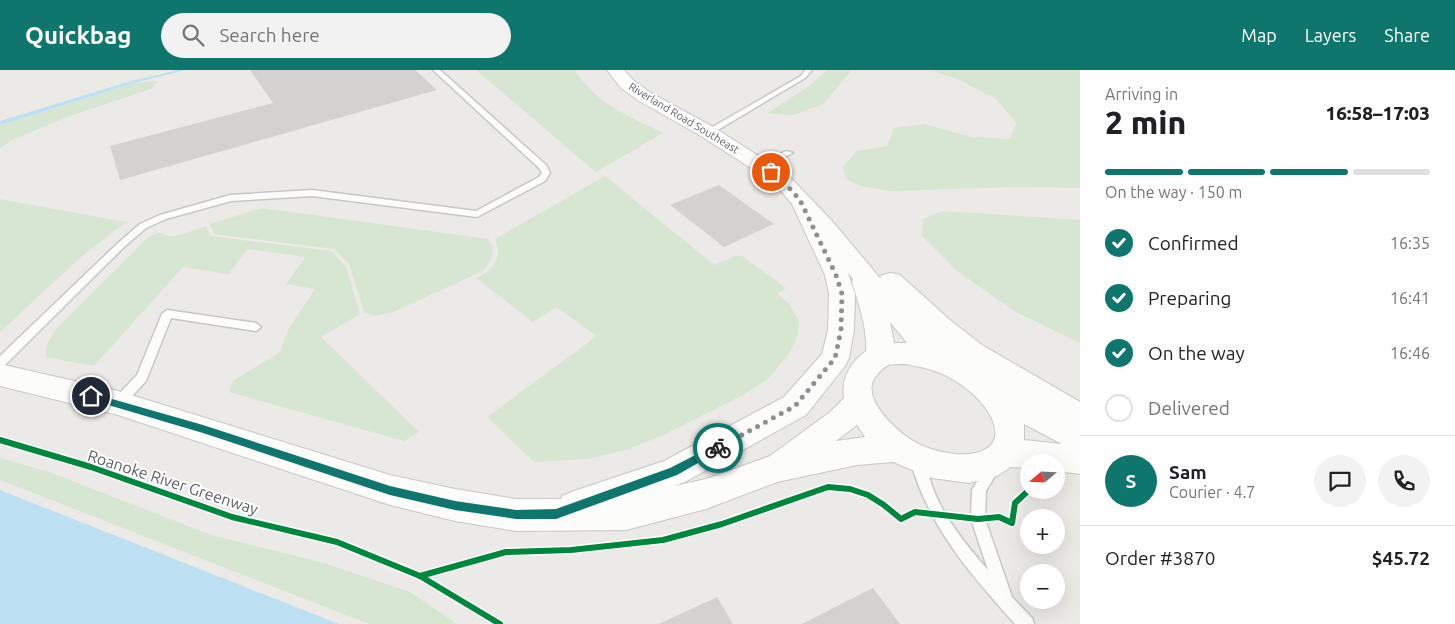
<!DOCTYPE html>
<html lang="en">
<head>
<meta charset="utf-8">
<style>
  :root { --surface:#fff; --page:#f2f2f2; --text:#202124; --muted:#757577; --line:#e0e0e0; --accent:#0f766e }
  body { margin:0; font-family:Ubuntu,sans-serif; background:var(--page); color:var(--text); height:100vh; display:flex; flex-direction:column; font-size:19px; white-space:nowrap }
  * { box-sizing:border-box; margin:0 }
  p { font-size:16px; color:var(--muted) }
  .icon { flex:none; width:28px; height:28px; fill:none; stroke:currentColor; stroke-width:2; stroke-linecap:round; stroke-linejoin:round }
  .map { position:relative; flex:1; overflow:hidden }
  .panel { display:flex; flex-direction:column; background:var(--surface); width:375px }
  .panel>* { flex:none }
  .needle { width:32px; rotate:251deg }
  .tools { position:absolute; left:1020px; top:384px; display:grid; gap:10px }
  .tools a { display:grid; place-items:center; width:45px; height:45px; border-radius:50%; background:var(--surface); box-shadow:0 5px 20px #0002; font-size:25px }
  .pin { position:absolute; display:grid; place-items:center; width:42px; height:42px; color:#fff; margin:-21px; border:2px solid #fff; border-radius:50%; box-shadow:0 1px 5px #0007 }
  .courier { position:absolute; display:grid; place-items:center; width:50px; height:50px; margin:-25px; border:4px solid #0f766e; border-radius:50%; background:#fff; color:#222; box-shadow:0 1px 6px #0007 }
  .head em { font-style:normal; font-weight:800 }
  .head div { display:flex; flex-direction:column-reverse }
  .head { display:flex; align-items:center; justify-content:space-between; height:85px; padding:0 25px }
  h1 { font-size:32px; font-weight:800; line-height:38px }
  .bar { display:grid; grid-template-columns:repeat(4,1fr); gap:8px 5px; align-content:center; height:60px; padding:0 25px }
  .bar i { height:6px; border-radius:4px; background:var(--line) }
  .bar .selected { background:var(--accent) }
  .bar p { grid-column:span 4 }
  .line { display:flex; align-items:center; gap:12px; padding:0 25px; border-top:1px solid var(--line) }
  .line div { flex:1 }
  .round { display:grid; place-items:center; flex:none; width:52px; height:52px; border-radius:26px; background:var(--page) }
  ol { padding:0 25px; list-style:none }
  li { display:flex; align-items:center; gap:15px; height:55px }
  li p { margin-inline-start:auto }
  li .icon { padding:5px; border-radius:50%; background:var(--accent); color:#fff; stroke-width:4 }
  li:last-child { color:var(--muted) }
  li i { width:28px; height:28px; border:2px solid var(--line); border-radius:50% }
  header { display:flex; align-items:center; gap:30px; box-sizing:border-box; height:70px; padding:0 25px; background:var(--accent); color:#fff }
  header strong { font-size:24px }
  nav { display:flex; gap:28px; margin-inline-start:auto; font-size:18px }
  .search { width:350px; height:45px; background:var(--page); display:flex; align-items:center; gap:12px; box-sizing:border-box; padding:0 18px; border-radius:28px; color:var(--muted); font-size:19px }
  main { display:flex; flex:1; min-height:0 }
  .map>svg:first-child { display:block }
  .green { fill:#d6e6d3 }
  .water { fill:#bee0f3 }
  .lines { fill:none; stroke-linecap:round; stroke-linejoin:round }
  .stream { fill:#bee0f3; fill-rule:evenodd }
  .building { fill:#d3d2d0 }
  .service-casing { stroke:#c7c7c7; stroke-width:3 }
  .secondary-casing { stroke:#c7c7c7; stroke-width:2 }
  .service { fill:#fcfcfb; fill-rule:evenodd }
  .secondary { fill:#fcfcfb; fill-rule:evenodd }
  .cycleway-casing { stroke:#fff; stroke-width:9 }
  .cycleway { stroke:#00873e; stroke-width:6 }
  .route { fill:#0f766e }
  .done { stroke:#8e9092; stroke-width:5; stroke-dasharray:0 9 }
  .labels { text-anchor:middle; stroke-width:4; stroke-linejoin:round; paint-order:stroke }
  .far-street-label { font-size:11px; fill:#5c6064; stroke:#fff }
  .near-street-label { font-size:16px; fill:#5c6064; stroke:#fff }
</style>
</head>
<body>
<header>
<strong>Quickbag</strong>
<div class="search"><svg class="icon" aria-label="search" viewBox="0 0 24 24"><circle cx="10" cy="10" r="6"/><path d="M15 15l6 6"/></svg>Search here</div>
<nav><a>Map</a><a>Layers</a><a>Share</a></nav>
</header>
<main>
<div class="map">
<svg width="1080" height="554" viewBox="0 0 1080 554">
  <rect width="100%" height="100%" fill="#ebeae6"/>
  <!-- green -->
  <g class="green">
    <path d="M 476,0 L 575,0 C 593,32 631,47 663,63 L 596,102 Z"/>
    <polygon points="827,0 852,0 823,34 794,45 768,43 808,17"/>
    <polygon points="931,0 1080,0 1080,118 1018,117 891,121 860,116 846,109 843,97 857,81 887,76 894,58 924,54 972,67 1010,69 1016,53 996,29 959,10"/>
    <polygon points="158,11 151,19 70,46 12,70 0,78 0,55 135,13"/>
    <path d="M 605,106 L 714,195 L 734,186 L 742,186 L 786,218 L 777,224 L 789,234 L 799,251 L 798,265 L 789,284 L 768,309 L 745,324 L 661,366 L 629,379 L 589,389 L 534,392 L 487,347 L 597,266 L 556,237 L 533,252 L 476,208 C 493,201 504,187 495,169 Z"/>
    <polygon points="0,129 126,152 82,186 0,262"/>
    <path d="M 262,138 L 488,169 C 497,181 492,190 483,201 L 393,242 L 375,246 L 364,242 L 349,194 L 334,179 L 214,164 L 210,154 Z"/>
    <polygon points="943,141 1080,150 1080,273 1014,241 956,200 922,166 923,149"/>
    <path d="M 206,156 L 210,166 L 331,181 L 346,196 L 360,244 L 321,267 L 419,362 L 404,371 L 229,322 L 233,311 L 280,282 L 288,260 L 315,219 L 286,214 L 305,187 L 248,179 L 228,204 L 183,197 L 94,296 L 46,287 L 46,277 L 55,260 L 145,170 C 165,156 160,168 175,166 C 185,164 196,159 206,156 Z"/>
    <polygon points="0,388 52,403 211,465 324,493 410,522 457,554 369,554 0,410"/>
  </g>
  <!-- water -->
  <polygon class="water" points="0,420 339,554 0,554"/>
  <g class="lines">
    <!-- stream -->
    <polygon class="stream" points="178,0 186,0 134,13 0,55 0,51 131,11"/>
  </g>
  <!-- building -->
  <g class="building">
    <polygon points="250,0 415,0 437,20 120,110 110,76 273,33"/>
    <polygon points="719,115 774,154 724,177 670,135"/>
    <polygon points="873,518 900,554 802,554"/>
    <polygon points="717,527 733,554 659,554"/>
  </g>
  <g class="lines">
    <!-- service casing -->
    <g class="service-casing">
      <g id="service">
        <polygon points="433,0 440,0 546,95 550,103 545,111 477,147 312,126 231,131 166,149 146,158 124,177 4,296 0,297 0,286 118,173 140,154 160,145 230,125 312,120 476,141 539,107 542,103 539,98"/>
        <polygon points="805,0 812,0 805,8 711,64 704,62 801,6"/>
        <polygon points="786,81 793,83 764,97 761,97 757,95"/>
        <polygon points="167,240 256,253 261,257 256,261 171,248 146,311 122,337 118,338 114,337 112,333 114,329 137,305 162,244"/>
        <path d="M 917,384 L 922,386 C 928,399 930,413 936,426 C 948,453 968,477 988,500 L 971,449 L 972,420 L 988,393 L 993,391 L 998,393 L 1000,397 L 986,421 L 985,449 L 1012,527 L 1032,548 L 1034,554 L 1015,554 C 969,502 930,459 910,390 L 912,386 Z"/>
      </g>
    </g>
    <!-- secondary casing -->
    <g class="secondary-casing">
      <path id="secondary" d="M 607,0 L 624,0 L 633,10 L 651,23 L 715,58 L 788,105 L 832,151 L 880,208 L 882,205 L 891,203 L 900,205 L 950,250 L 982,275 L 1080,332 L 1080,404 L 1056,401 L 1056,392 L 1029,392 L 1029,398 L 1011,397 L 997,406 L 969,413 L 932,408 L 893,392 L 857,395 L 777,412 L 706,439 L 626,460 L 516,461 L 455,451 L 390,435 L 118,345 L 0,316 L 0,294 L 118,321 L 390,405 L 455,419 L 516,429 L 561,429 L 562,426 L 574,421 L 664,391 L 784,327 L 822,284 L 828,260 L 829,224 L 825,205 L 792,134 L 774,113 L 701,66 L 639,31 L 621,18 ZM 848,203 L 853,209 L 852,212 C 859,235 867,257 866,281 C 850,293 841,308 844,328 L 830,342 L 770,386 L 706,409 L 674,416 L 685,412 L 806,345 L 845,296 L 849,288 L 854,260 L 855,224 ZM 890,252 L 907,273 L 894,273 ZM 904,294 C 923,297 941,301 957,312 C 970,320 984,333 991,347 C 1006,378 979,386 955,384 C 941,382 927,379 915,372 C 897,362 857,326 877,305 C 880,301 884,297 889,295 C 893,294 899,294 904,294 ZM 1024,354 L 1062,374 L 1024,370 ZM 857,355 L 865,367 L 836,371 Z"/>
    </g>
    <!-- service -->
    <use href="#service" class="service"/>
    <!-- secondary -->
    <use href="#secondary" class="secondary"/>
    <!-- cycleway casing -->
    <g class="cycleway-casing">
      <g id="cycleway">
        <polyline points="0,370 91,397 232,447 337,472 420,506 500,554"/>
        <polyline points="420,506 506,482 571,480 663,470 722,454 828,417 850,419 868,425 884,435 901,449 915,442 978,449 999,447 1012,453 1015,433 1029,420"/>
      </g>
    </g>
    <!-- cycleway -->
    <use href="#cycleway" class="cycleway"/>
  </g>
  <!-- route -->
  <polygon class="route" points="91,323 203,355 390,416 455,431 516,440 556,439 670,398 715,375 721,375 723,378 721,380 677,405 556,449 516,449 455,440 390,425 203,363 88,329 88,324"/>
  <g class="lines">
    <!-- done -->
    <polyline class="done" points="718,378 795,336 835,288 841,260 842,224 836,205 800,130 781,109 771,102"/>
  </g>
  <g class="labels">
    <!-- far-street labels -->
    <g class="far-street-label">
      <text transform="translate(684 48) rotate(31)" y="4">Riverland Road Southeast</text>
    </g>
    <!-- near-street labels -->
    <g class="near-street-label">
      <text transform="translate(173 412) rotate(18)" y="6">Roanoke River Greenway</text>
    </g>
  </g>
</svg>
<div class="tools">
<a><svg class="needle" viewBox="-14 -14 28 28"><path d="M0-13l5 13h-10z" fill="#e53935"/><path d="M0 13l5-13h-10z" fill="#757577"/></svg></a>
<a>+</a>
<a>−</a>
</div>
<div class="pin" style="left:771px;top:102px;background:#ea580c"><svg class="icon" aria-label="bag" viewBox="0 0 24 24"><path d="M5 8h14l-1 12H6zM9 8a3 3 0 0 1 6 0"/></svg></div>
<div class="pin" style="left:91px;top:326px;background:#1f2937"><svg class="icon" aria-label="home" viewBox="0 0 24 24"><path d="M3 11l9-7 9 7M6 9v11h12V9"/></svg></div>
<div class="courier" style="left:718px;top:378px"><svg class="icon" aria-label="bike" viewBox="0 0 24 24"><circle cx="6" cy="16" r="4"/><circle cx="18" cy="16" r="4"/><path d="M6 16l4-8h5l3 8M10 8l3 8H6M13 5h3"/></svg></div>
</div>
<section class="panel">
<div class="head"><div><h1>2 min</h1><p>Arriving in</p></div><em>16:58–17:03</em></div>
<div class="bar"><i class="selected"></i><i class="selected"></i><i class="selected"></i><i></i><p>On the way · 150 m</p></div>
<ol>
<li><svg class="icon" aria-label="check" viewBox="0 0 24 24"><path d="M5 12l5 5 9-10"/></svg>Confirmed<p>16:35</p></li>
<li><svg class="icon" aria-label="check" viewBox="0 0 24 24"><path d="M5 12l5 5 9-10"/></svg>Preparing<p>16:41</p></li>
<li><svg class="icon" aria-label="check" viewBox="0 0 24 24"><path d="M5 12l5 5 9-10"/></svg>On the way<p>16:46</p></li>
<li><i></i>Delivered</li>
</ol>
<div class="line" style="height:90px"><b class="round" style="background:var(--accent);color:#fff">S</b><div><b>Sam</b><p>Courier · 4.7</p></div><a class="round"><svg class="icon" aria-label="chat" viewBox="0 0 24 24"><path d="M4 5h16v11H9l-5 4z"/></svg></a><a class="round"><svg class="icon" aria-label="phone" viewBox="0 0 24 24"><path d="M5 4h4l2 5-3 2q2 4 5 5l2-3 5 2v4C11 20 4 13 5 4z"/></svg></a></div>
<div class="line" style="height:65px"><div>Order #3870</div><b>$45.72</b></div>
</section>
</main>
</body>
</html>
